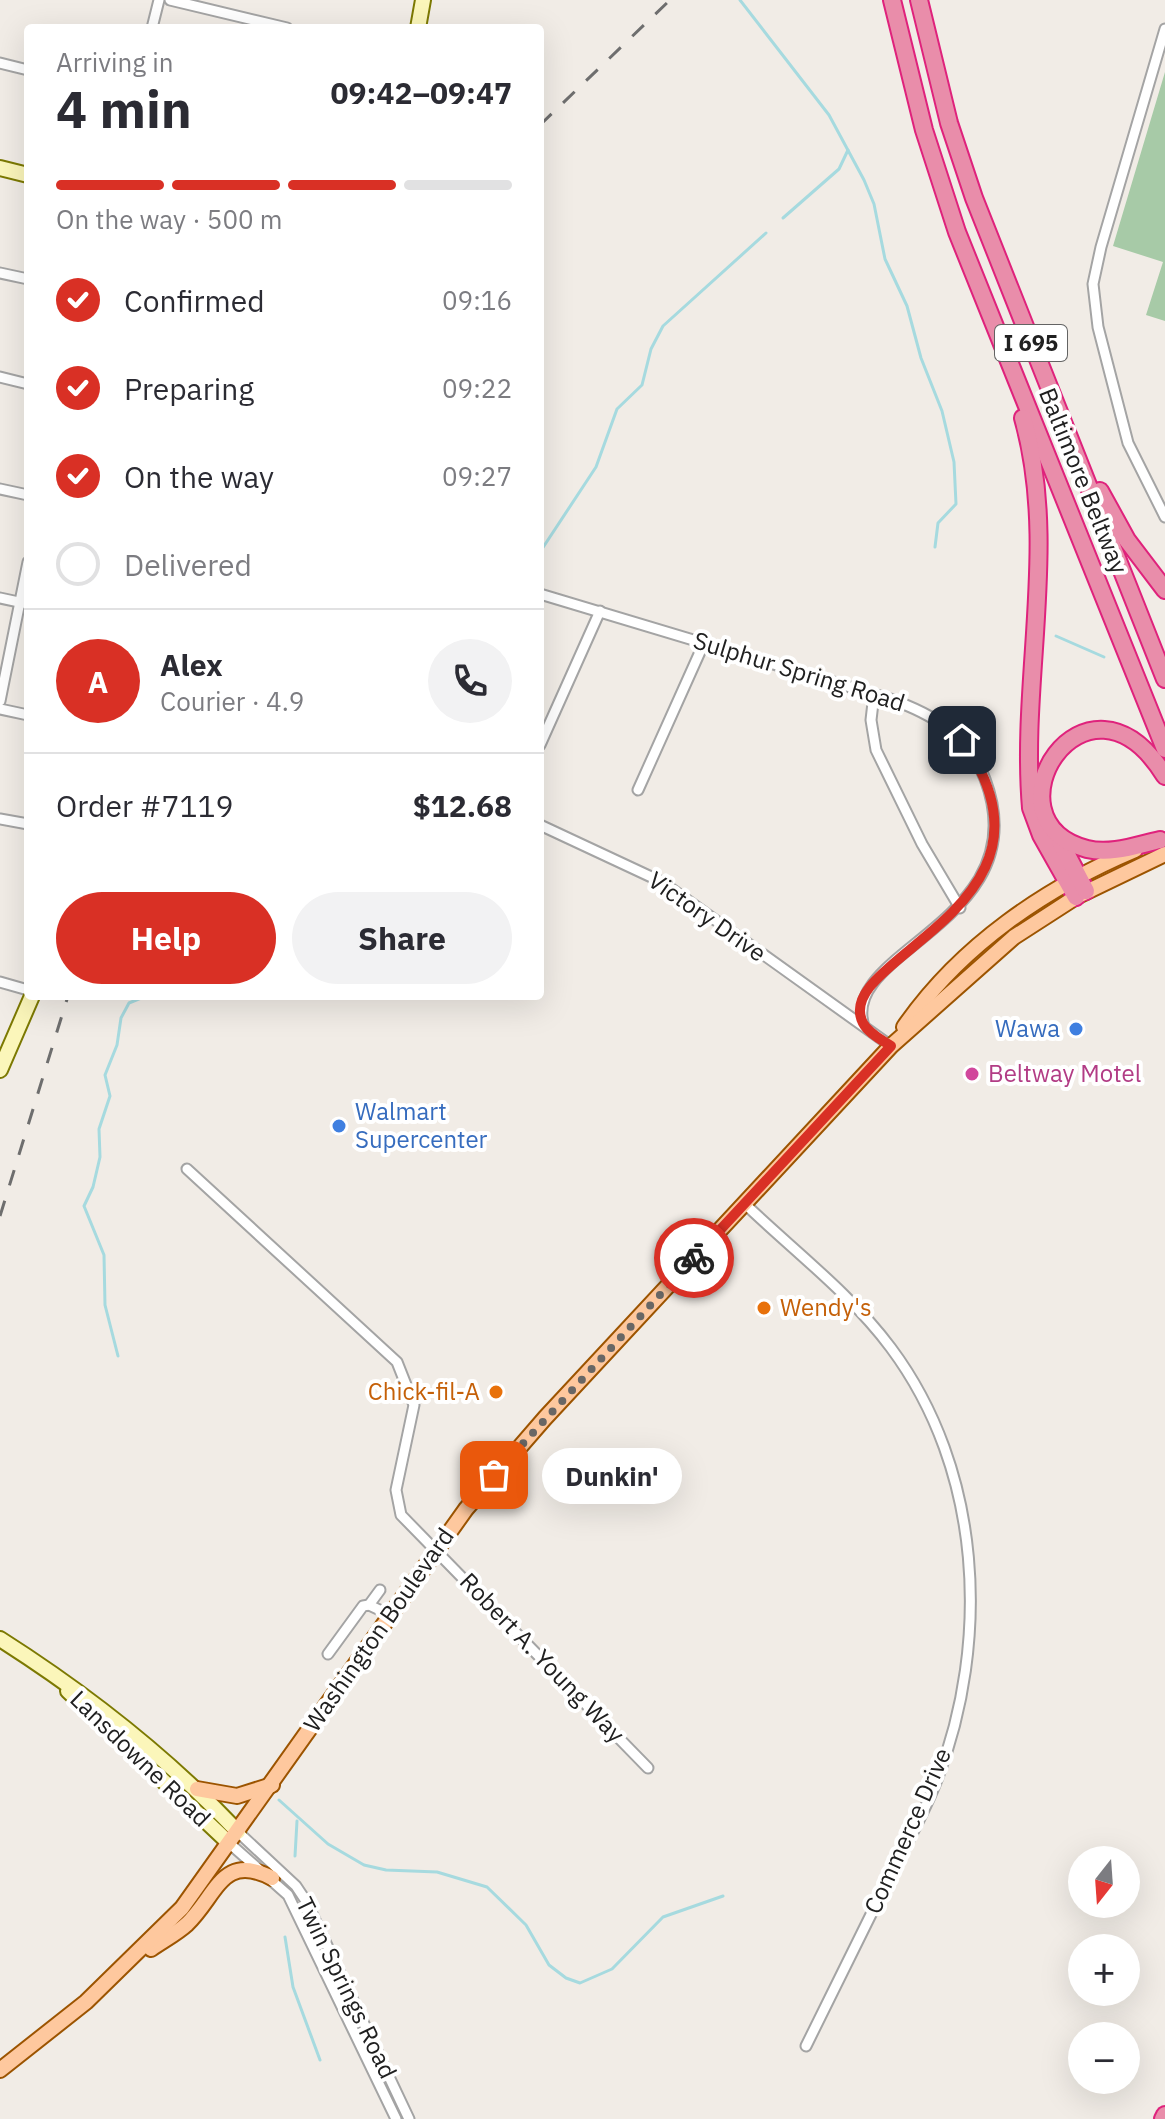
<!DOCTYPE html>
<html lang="en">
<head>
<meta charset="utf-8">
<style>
  :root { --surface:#fff; --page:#f2f2f3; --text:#2b2b33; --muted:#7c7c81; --line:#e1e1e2; --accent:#d93025 }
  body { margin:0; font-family:"IBM Plex Sans",sans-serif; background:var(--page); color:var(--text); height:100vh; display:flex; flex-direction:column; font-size:30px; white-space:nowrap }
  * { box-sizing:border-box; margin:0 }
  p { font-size:26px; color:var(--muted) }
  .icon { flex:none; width:44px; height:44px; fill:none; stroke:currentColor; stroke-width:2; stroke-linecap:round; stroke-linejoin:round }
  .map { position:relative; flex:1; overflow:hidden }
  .sheet { position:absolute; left:24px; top:24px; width:520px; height:976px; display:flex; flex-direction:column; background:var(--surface); border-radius:8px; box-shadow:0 8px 32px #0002 }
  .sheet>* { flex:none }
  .needle { width:52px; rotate:197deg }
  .fabs { position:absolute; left:1068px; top:1846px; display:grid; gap:16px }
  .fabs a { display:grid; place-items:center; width:72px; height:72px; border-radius:50%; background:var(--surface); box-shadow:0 8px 32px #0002; font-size:40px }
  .pin { position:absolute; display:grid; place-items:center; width:68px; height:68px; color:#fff; margin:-34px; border-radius:16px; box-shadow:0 4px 12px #0006 }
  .courier { position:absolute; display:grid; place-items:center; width:80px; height:80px; margin:-40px; border:6px solid #d93025; border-radius:50%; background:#fff; color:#222; box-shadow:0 2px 10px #0007 }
  .bubble { position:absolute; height:56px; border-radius:28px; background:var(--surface); box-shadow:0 8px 32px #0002; font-size:26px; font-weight:800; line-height:56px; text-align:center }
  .headline em { font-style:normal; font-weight:800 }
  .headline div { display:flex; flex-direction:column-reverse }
  .headline { display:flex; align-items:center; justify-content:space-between; height:136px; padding:0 32px }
  h1 { font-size:52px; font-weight:800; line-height:60px }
  .bar { display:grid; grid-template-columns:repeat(4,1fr); gap:12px 8px; align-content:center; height:96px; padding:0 32px }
  .bar i { height:10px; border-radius:6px; background:var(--line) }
  .bar .current { background:var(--accent) }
  .bar p { grid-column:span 4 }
  .line { display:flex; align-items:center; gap:20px; padding:0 32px; border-top:2px solid var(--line) }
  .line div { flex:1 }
  .round { display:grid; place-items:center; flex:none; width:84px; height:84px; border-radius:42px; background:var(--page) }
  ol { padding:0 32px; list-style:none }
  li { display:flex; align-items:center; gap:24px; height:88px }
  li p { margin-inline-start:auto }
  li .icon { padding:8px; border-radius:50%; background:var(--accent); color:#fff; stroke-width:4 }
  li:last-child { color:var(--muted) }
  li i { width:44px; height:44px; border:4px solid var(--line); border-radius:50% }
  .cta { display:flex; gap:16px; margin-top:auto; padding:16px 32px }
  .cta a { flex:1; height:92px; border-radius:48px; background:var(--accent); color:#fff; font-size:32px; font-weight:800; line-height:92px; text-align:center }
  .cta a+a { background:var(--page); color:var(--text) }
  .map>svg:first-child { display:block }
  .cemetery { fill:#a7caa7 }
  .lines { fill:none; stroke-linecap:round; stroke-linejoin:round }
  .stream { stroke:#a6dadf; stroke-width:3 }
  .street-casing { stroke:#a4a4a4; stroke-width:13 }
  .secondary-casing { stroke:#7c7902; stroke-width:18 }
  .primary-casing { stroke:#9c5400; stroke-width:18 }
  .highway-casing { stroke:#df227c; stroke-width:20 }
  .street { stroke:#fff; stroke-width:9 }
  .secondary { stroke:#fbf6ba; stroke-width:14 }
  .primary { stroke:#fec89e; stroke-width:14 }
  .highway { stroke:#e98daa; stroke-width:16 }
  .rail { stroke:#6e6e6e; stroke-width:3; stroke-dasharray:16 16; stroke-linecap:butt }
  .done { stroke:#696765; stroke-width:8; stroke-dasharray:0 14.4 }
  .route { stroke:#d93025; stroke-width:10 }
  .shop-dot { fill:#3f7fe0; stroke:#fff; stroke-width:3 }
  .hotel-dot { fill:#d1479c; stroke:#fff; stroke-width:3 }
  .food-dot { fill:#e8710a; stroke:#fff; stroke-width:3 }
  .labels { text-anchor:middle; stroke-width:8; stroke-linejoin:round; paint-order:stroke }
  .shield { fill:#fff; stroke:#636363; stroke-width:2 }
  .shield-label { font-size:22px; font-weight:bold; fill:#202020 }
  .street-label { font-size:24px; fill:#202020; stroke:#fff }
  .shop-label { font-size:24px; fill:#366cbe; stroke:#fff; text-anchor:end }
  .hotel-label { font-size:24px; fill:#b23c85; stroke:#fff; text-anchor:start }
  .food-label { font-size:24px; fill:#c56008; stroke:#fff; text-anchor:start }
</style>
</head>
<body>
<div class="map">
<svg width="1165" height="2119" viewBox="0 0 1165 2119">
  <rect width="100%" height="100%" fill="#f1ece6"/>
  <!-- cemetery -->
  <polygon class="cemetery" points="1165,72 1165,321 1146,315 1163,262 1113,246"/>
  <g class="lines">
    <!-- stream -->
    <g class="stream">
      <polyline points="740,0 829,115 864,180 874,204 885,259 907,306 921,358 942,411 954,462 956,504 938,523 935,547"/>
      <polyline points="783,218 839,169 848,150"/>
      <polyline points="540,552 596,467 617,409 642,385 651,349 663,326 766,233"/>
      <polyline points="1056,636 1104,657"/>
      <polyline points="118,1356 105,1305 104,1255 84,1206 93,1187 100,1157 99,1129 110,1096 105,1075 117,1045 121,1018 129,1003 146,996"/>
      <polyline points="279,1800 328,1844 364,1865 386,1870 437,1872 487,1887 526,1925 549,1965 566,1978 580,1983 612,1969 663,1917 723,1896"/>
      <polyline points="295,1856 297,1821"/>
      <polyline points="285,1937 293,1987 320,2060"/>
    </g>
    <!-- street casing -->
    <g class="street-casing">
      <g id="street">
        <polyline points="170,0 287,28"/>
        <polyline points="152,28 159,0"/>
        <polyline points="1165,29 1101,247 1093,284 1098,327 1128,443 1165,517"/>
        <polyline points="0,63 28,70"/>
        <polyline points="0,273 28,279"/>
        <polyline points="0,377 28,384"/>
        <polyline points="0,489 28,495"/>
        <path d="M 540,594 L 890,699 C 933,714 968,735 985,779 C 1039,922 838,950 864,1026"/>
        <polyline points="0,598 28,604"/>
        <polyline points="874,694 871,720 876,750 922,844 960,908"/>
        <polyline points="0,701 28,562"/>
        <polyline points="0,709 28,715"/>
        <polyline points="540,745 600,611"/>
        <polyline points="638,790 704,643"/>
        <polyline points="0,819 28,824"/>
        <polyline points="540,825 662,882 891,1046"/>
        <polyline points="0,982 28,990"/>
        <polyline points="187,1169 397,1362 414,1405 396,1490 401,1515 648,1768"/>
        <path d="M 745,1204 C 793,1250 851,1294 891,1348 C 982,1470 991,1640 937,1780 C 924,1814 906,1846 889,1878 C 861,1934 834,1990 806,2046"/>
        <polyline points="369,1605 380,1590"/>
        <polyline points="328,1654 363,1606 369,1605 388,1614"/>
        <polyline points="238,1832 296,1886 306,1901 409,2119"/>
        <polyline points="229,1843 288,1895 396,2119"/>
      </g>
    </g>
    <!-- secondary casing -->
    <g class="secondary-casing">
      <g id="secondary">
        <polyline points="418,28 423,0"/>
        <polyline points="0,168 28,175"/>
        <polyline points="0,1070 32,996"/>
        <path d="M 0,1639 C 88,1695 166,1756 238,1832"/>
        <polyline points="68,1691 229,1843"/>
      </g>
    </g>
    <!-- primary casing -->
    <g class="primary-casing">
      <g id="primary">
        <path d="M 904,1027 C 960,946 1045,888 1135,850"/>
        <polyline points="197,1789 237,1796 272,1785"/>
        <path d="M 151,1949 C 162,1941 176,1934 187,1924 C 217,1895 222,1852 272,1878"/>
        <polyline points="0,2070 86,2002 182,1908 466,1509 545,1418 891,1046 1014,937 1076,897 1165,854"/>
      </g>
    </g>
    <!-- highway casing -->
    <g class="highway-casing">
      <g id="highway">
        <polyline points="892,0 924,130 957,232 1165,749"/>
        <polyline points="919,0 949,123 974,198 1165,679"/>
        <path d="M 1023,418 C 1059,546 1020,678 1031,808 L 1041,835 L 1076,897"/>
        <polyline points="1100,491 1127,540 1165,590"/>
        <polyline points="1055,832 1086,891"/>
        <path d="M 1160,840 C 1137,845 1111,855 1087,849 C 979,821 1086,649 1165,776"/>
        <polyline points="1163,2119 1165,2115"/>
      </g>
    </g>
    <!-- street -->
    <use href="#street" class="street"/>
    <!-- secondary -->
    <use href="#secondary" class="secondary"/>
    <!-- primary -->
    <use href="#primary" class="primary"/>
    <!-- highway -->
    <use href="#highway" class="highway"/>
    <!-- rail -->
    <g class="rail">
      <polyline points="540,125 670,0"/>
      <polyline points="0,1216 68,996"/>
    </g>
  </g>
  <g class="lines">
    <!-- done -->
    <polyline class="done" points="494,1475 694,1258"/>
    <!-- route -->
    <path class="route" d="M 694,1258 L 891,1046 C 882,1040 868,1033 863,1023 C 829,957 1082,908 962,740"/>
  </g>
  <!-- markers -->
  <g class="shop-dot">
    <circle cx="1076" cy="1029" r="8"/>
    <circle cx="339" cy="1126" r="8"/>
  </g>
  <circle class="hotel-dot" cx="972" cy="1074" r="8"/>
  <g class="food-dot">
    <circle cx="764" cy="1308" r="8"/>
    <circle cx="496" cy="1392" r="8"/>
  </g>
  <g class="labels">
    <!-- shield labels -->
    <rect class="shield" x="995" y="325" width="72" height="36" rx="6"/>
    <g class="shield-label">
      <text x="1031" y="351">I 695</text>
    </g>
    <!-- street labels -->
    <g class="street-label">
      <text transform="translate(1083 481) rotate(68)" y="8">Baltimore Beltway</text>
      <text transform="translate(799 672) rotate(17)" y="8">Sulphur Spring Road</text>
      <text transform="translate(707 917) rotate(35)" y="8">Victory Drive</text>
      <text transform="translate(379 1630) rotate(-55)" y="8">Washington Boulevard</text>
      <text transform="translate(542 1658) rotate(46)" y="8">Robert A. Young Way</text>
      <text transform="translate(140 1759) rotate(44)" y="8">Lansdowne Road</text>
      <text transform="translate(908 1831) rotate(-66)" y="8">Commerce Drive</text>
      <text transform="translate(346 1988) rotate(64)" y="8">Twin Springs Road</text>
    </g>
    <!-- shop labels -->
    <g class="shop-label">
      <text x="1060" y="1037">Wawa</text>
      <text x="355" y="1120" text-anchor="start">Walmart<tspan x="355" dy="28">Supercenter</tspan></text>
    </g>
    <!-- hotel labels -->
    <g class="hotel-label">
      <text x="988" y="1082">Beltway Motel</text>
    </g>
    <!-- food labels -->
    <g class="food-label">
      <text x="780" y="1316">Wendy's</text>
      <text x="480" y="1400" text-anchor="end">Chick-fil-A</text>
    </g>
  </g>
</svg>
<div class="fabs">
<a><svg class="needle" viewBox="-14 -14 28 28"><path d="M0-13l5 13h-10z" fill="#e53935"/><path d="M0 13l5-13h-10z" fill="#7c7c81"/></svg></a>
<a>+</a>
<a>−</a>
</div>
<div class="pin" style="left:494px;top:1475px;background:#ea580c"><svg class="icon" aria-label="bag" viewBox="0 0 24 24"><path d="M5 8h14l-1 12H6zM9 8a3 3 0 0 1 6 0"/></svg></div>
<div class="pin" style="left:962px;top:740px;background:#1f2937"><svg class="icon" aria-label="home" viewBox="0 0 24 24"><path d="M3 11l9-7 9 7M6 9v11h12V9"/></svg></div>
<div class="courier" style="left:694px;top:1258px"><svg class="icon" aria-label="bike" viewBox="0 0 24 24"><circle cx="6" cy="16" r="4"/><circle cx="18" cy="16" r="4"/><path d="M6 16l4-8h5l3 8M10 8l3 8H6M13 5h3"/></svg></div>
<div class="bubble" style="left:542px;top:1448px;width:140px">Dunkin'</div>
<section class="sheet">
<div class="headline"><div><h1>4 min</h1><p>Arriving in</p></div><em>09:42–09:47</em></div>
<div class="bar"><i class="current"></i><i class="current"></i><i class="current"></i><i></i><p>On the way · 500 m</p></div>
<ol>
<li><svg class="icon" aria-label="check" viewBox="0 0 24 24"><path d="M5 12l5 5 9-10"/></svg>Confirmed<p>09:16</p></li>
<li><svg class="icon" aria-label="check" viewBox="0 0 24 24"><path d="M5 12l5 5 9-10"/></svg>Preparing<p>09:22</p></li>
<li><svg class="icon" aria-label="check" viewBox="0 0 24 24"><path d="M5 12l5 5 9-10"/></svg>On the way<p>09:27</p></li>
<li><i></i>Delivered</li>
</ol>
<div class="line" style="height:144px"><b class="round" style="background:var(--accent);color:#fff">A</b><div><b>Alex</b><p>Courier · 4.9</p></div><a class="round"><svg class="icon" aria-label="phone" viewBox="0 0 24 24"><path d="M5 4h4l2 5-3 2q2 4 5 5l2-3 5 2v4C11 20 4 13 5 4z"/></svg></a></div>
<div class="line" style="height:104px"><div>Order #7119</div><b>$12.68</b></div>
<div class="cta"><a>Help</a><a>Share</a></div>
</section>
</div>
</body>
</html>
